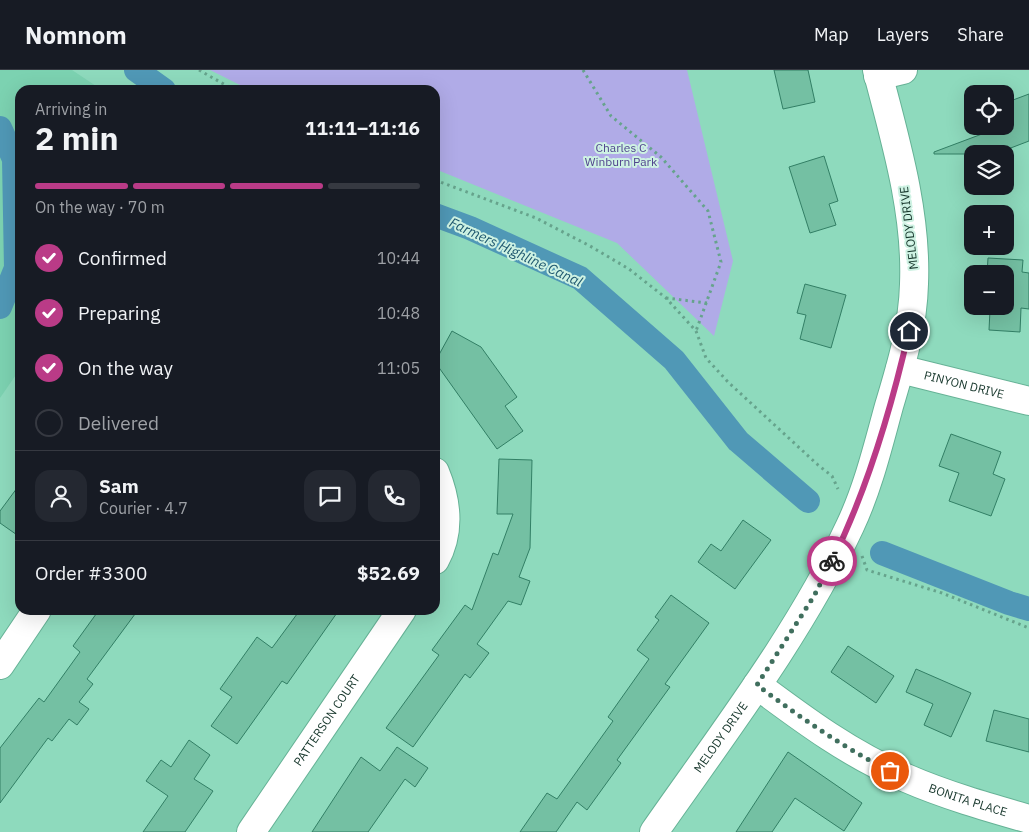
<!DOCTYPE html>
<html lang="en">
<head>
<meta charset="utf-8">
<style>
  :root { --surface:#171b24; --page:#242831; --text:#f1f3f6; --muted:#9ea1a6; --line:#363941; --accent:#ba3b87 }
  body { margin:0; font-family:"IBM Plex Sans",sans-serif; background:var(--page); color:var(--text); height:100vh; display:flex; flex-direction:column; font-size:19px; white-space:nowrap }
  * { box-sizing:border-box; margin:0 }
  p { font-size:16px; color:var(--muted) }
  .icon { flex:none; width:28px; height:28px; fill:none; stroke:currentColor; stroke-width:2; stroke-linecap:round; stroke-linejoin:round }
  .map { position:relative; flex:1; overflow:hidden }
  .details { position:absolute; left:15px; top:15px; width:425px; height:530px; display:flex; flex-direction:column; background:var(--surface); border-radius:15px; box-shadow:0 5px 20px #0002 }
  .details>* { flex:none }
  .buttons { position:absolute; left:964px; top:15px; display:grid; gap:10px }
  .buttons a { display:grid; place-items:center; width:50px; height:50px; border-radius:10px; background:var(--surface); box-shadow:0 5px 20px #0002; font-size:25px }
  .pin { position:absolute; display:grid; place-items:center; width:42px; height:42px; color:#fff; margin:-21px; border:2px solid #fff; border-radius:50%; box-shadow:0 1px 5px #0007 }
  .courier { position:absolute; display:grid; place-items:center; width:50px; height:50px; margin:-25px; border:4px solid #ba3b87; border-radius:50%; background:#fff; color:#222; box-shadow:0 1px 6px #0007 }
  .headline em { font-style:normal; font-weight:700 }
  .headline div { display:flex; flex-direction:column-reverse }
  .headline { display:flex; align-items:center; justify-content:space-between; height:85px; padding:0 20px }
  h1 { font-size:32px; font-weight:700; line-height:38px }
  .bar { display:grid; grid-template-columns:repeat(4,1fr); gap:8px 5px; align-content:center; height:60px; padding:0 20px }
  .bar i { height:6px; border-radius:4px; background:var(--line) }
  .bar .active { background:var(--accent) }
  .bar p { grid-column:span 4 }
  .line { display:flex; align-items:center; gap:12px; padding:0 20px; border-top:1px solid var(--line) }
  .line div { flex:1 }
  .round { display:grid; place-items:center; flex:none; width:52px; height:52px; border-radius:15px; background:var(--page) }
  ol { padding:0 20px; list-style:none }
  li { display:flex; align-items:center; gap:15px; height:55px }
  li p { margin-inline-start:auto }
  li .icon { padding:5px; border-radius:50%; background:var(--accent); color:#fff; stroke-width:4 }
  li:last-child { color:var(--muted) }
  li i { width:28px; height:28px; border:2px solid var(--line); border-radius:50% }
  header { display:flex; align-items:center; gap:30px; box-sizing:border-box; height:70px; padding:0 25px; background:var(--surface); border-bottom:1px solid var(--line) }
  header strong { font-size:24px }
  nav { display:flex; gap:28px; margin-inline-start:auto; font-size:18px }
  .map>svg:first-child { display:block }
  .built { fill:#7cd2b1 }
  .green { fill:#b0abe7 }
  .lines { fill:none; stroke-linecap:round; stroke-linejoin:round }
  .canal { stroke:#5098b6; stroke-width:24 }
  .building { fill:#74c0a3; stroke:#327f65 }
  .minor-casing { stroke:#66b296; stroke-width:30 }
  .path { stroke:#66a38c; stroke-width:3; stroke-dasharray:2.5 4; stroke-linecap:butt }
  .minor { stroke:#fff; stroke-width:28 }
  .done { stroke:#406f5e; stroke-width:5; stroke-dasharray:0 9 }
  .route { stroke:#ba3b87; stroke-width:6 }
  .labels { text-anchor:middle; stroke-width:4; stroke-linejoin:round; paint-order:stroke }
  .park-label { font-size:12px; fill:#50448d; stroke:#cef2e3 }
  .street-label { font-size:12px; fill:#16362b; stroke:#cef2e3 }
  .water-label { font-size:14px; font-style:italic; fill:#205970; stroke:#cef2e3 }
</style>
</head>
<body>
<header>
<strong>Nomnom</strong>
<nav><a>Map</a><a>Layers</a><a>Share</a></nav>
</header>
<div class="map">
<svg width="1029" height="762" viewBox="0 0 1029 762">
  <rect width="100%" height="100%" fill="#8edabd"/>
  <!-- built -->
  <polygon class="built" points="0,0 72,0 102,20 20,20 20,299 0,328"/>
  <!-- green -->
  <polygon class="green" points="210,0 687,0 733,191 714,266 617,173 435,99 435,20 250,20"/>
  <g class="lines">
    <!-- canal -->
    <g class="canal">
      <polyline points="136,0 164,20"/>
      <polyline points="0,58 14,89 16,198 0,237"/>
      <polyline points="435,145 470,158 580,208 674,290 738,371 808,431"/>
      <polyline points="882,483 1009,533 1029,539"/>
    </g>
  </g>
  <!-- building -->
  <g class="building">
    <polygon points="774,0 808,0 815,32 783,39"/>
    <polygon points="1029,24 1029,71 995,84 934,84 934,82 990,61 989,56 1005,56 1005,33"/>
    <polygon points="824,86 838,131 829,134 836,155 810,163 789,97"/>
    <polygon points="988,188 1023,190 1022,202 1029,203 1029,239 1021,238 1020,262 989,260 990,240 985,240 986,236 1005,236 1005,204 987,204"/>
    <polygon points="805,214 846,225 831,278 800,269 806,245 797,243"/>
    <polygon points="452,261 481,277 517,327 505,336 523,361 497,379 435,292"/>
    <polygon points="951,364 1001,382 993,404 1005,409 991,446 949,431 959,403 939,396"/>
    <polygon points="499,389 532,390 530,478 519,507 530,511 521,535 508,531 477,574 489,583 470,608 465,604 413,677 386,658 439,585 432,580 465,535 472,540 493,483 498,485 513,444 497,444"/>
    <polygon points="20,414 20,467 0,453 0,441"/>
    <polygon points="743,450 771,470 735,519 698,492 711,474 721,481"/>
    <polygon points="671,525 709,553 665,614 670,617 617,690 621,693 587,740 577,732 556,762 520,762 547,723 557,729 613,651 608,647 649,589 637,580 659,550 655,547"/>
    <polygon points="99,540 138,540 87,609 93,614 79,632 89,639 77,655 69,649 52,671 48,668 0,733 0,678 39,628 44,632 80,582 73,576"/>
    <polygon points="300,540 339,540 287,614 282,611 237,674 211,656 232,627 220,619 257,567 272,578"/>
    <polygon points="848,576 894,606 876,633 831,602"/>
    <polygon points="916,599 971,623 951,667 924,655 933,634 906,622"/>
    <polygon points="994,640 1029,649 1029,682 986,671"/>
    <polygon points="189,670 210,685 194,709 213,721 185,762 143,762 168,726 146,711 161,690 171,697"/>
    <polygon points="397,677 428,698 415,717 405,709 368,762 312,762 361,687 380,701"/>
    <polygon points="788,682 862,733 844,761 795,728 772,762 736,762"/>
  </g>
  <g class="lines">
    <!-- minor casing -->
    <g class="minor-casing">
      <g id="minor">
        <polyline points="878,6 903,0"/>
        <path id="s1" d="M 900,299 L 1029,331"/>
        <path d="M 435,402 C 447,431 451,461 435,490"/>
        <polyline points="0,595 37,540"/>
        <path id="s2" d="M 757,615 C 804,650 851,685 906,708 C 945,725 987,737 1029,749"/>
        <path id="s3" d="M 251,762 L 402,540"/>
        <path id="s4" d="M 654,762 C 723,663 799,565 850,456 C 868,418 878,376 889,336 C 901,296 913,256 914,214 C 917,142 895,69 877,0"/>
      </g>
    </g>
    <!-- path -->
    <g class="path">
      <polyline points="199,0 234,20"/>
      <polyline points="583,0 611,46 661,87 708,141 721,192 696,261"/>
      <polyline points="435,110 536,148 590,176 629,199 666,228 696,261 706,288 728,312 818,395 832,406 838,419"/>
      <polyline points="666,228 707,233"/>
      <polyline points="862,486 867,500 942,523 1029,558"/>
    </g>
    <!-- minor -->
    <use href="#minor" class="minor"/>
  </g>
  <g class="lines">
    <!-- done -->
    <path class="done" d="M 832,491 L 814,526 L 757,615 C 800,647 842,677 890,701"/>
    <!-- route -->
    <path class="route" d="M 832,491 C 868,418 891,340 909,261"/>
  </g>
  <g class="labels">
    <!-- park labels -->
    <g class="park-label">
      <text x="621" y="82">Charles C<tspan x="621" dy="14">Winburn Park</tspan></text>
    </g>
    <!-- street labels -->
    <g class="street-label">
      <text transform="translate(909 158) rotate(-97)" y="4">MELODY DRIVE</text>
      <text dy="4" stroke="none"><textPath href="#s1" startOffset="66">PINYON DRIVE</textPath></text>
      <text dy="4" stroke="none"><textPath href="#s3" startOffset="135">PATTERSON COURT</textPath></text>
      <text dy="4" stroke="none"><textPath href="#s4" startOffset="116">MELODY DRIVE</textPath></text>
      <text dy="4" stroke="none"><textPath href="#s2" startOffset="242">BONITA PLACE</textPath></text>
    </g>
    <!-- water labels -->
    <g class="water-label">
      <text transform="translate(516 182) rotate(25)" y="5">Farmers Highline Canal</text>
    </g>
  </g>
</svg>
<div class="buttons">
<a><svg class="icon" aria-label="locate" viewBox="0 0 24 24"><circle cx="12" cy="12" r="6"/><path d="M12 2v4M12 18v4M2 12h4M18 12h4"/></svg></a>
<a><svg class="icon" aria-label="layers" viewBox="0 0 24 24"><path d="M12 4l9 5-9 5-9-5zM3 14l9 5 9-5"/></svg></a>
<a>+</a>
<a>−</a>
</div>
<div class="pin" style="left:890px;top:701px;background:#ea580c"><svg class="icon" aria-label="bag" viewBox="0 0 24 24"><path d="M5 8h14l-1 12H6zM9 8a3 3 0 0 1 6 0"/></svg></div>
<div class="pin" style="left:909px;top:261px;background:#1f2937"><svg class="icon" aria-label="home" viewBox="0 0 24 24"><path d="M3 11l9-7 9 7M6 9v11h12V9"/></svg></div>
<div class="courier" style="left:832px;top:491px"><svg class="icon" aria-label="bike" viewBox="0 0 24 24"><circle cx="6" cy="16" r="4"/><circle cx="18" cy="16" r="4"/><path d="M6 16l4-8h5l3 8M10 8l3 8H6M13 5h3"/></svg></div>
<section class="details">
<div class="headline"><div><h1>2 min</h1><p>Arriving in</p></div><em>11:11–11:16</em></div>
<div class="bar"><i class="active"></i><i class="active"></i><i class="active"></i><i></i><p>On the way · 70 m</p></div>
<ol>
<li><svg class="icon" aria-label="check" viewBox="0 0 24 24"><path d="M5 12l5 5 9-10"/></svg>Confirmed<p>10:44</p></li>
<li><svg class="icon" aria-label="check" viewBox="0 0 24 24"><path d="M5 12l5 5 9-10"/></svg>Preparing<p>10:48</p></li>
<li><svg class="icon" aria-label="check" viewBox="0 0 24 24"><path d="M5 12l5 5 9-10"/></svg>On the way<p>11:05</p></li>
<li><i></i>Delivered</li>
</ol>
<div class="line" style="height:90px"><a class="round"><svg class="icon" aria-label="person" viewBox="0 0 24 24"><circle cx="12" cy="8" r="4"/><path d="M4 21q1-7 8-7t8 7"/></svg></a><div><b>Sam</b><p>Courier · 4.7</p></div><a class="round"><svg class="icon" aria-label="chat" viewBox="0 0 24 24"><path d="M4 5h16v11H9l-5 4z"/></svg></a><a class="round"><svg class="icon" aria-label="phone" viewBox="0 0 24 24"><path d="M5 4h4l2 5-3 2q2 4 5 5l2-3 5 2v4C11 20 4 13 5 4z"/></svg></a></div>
<div class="line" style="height:65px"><div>Order #3300</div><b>$52.69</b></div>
</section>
</div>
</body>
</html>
